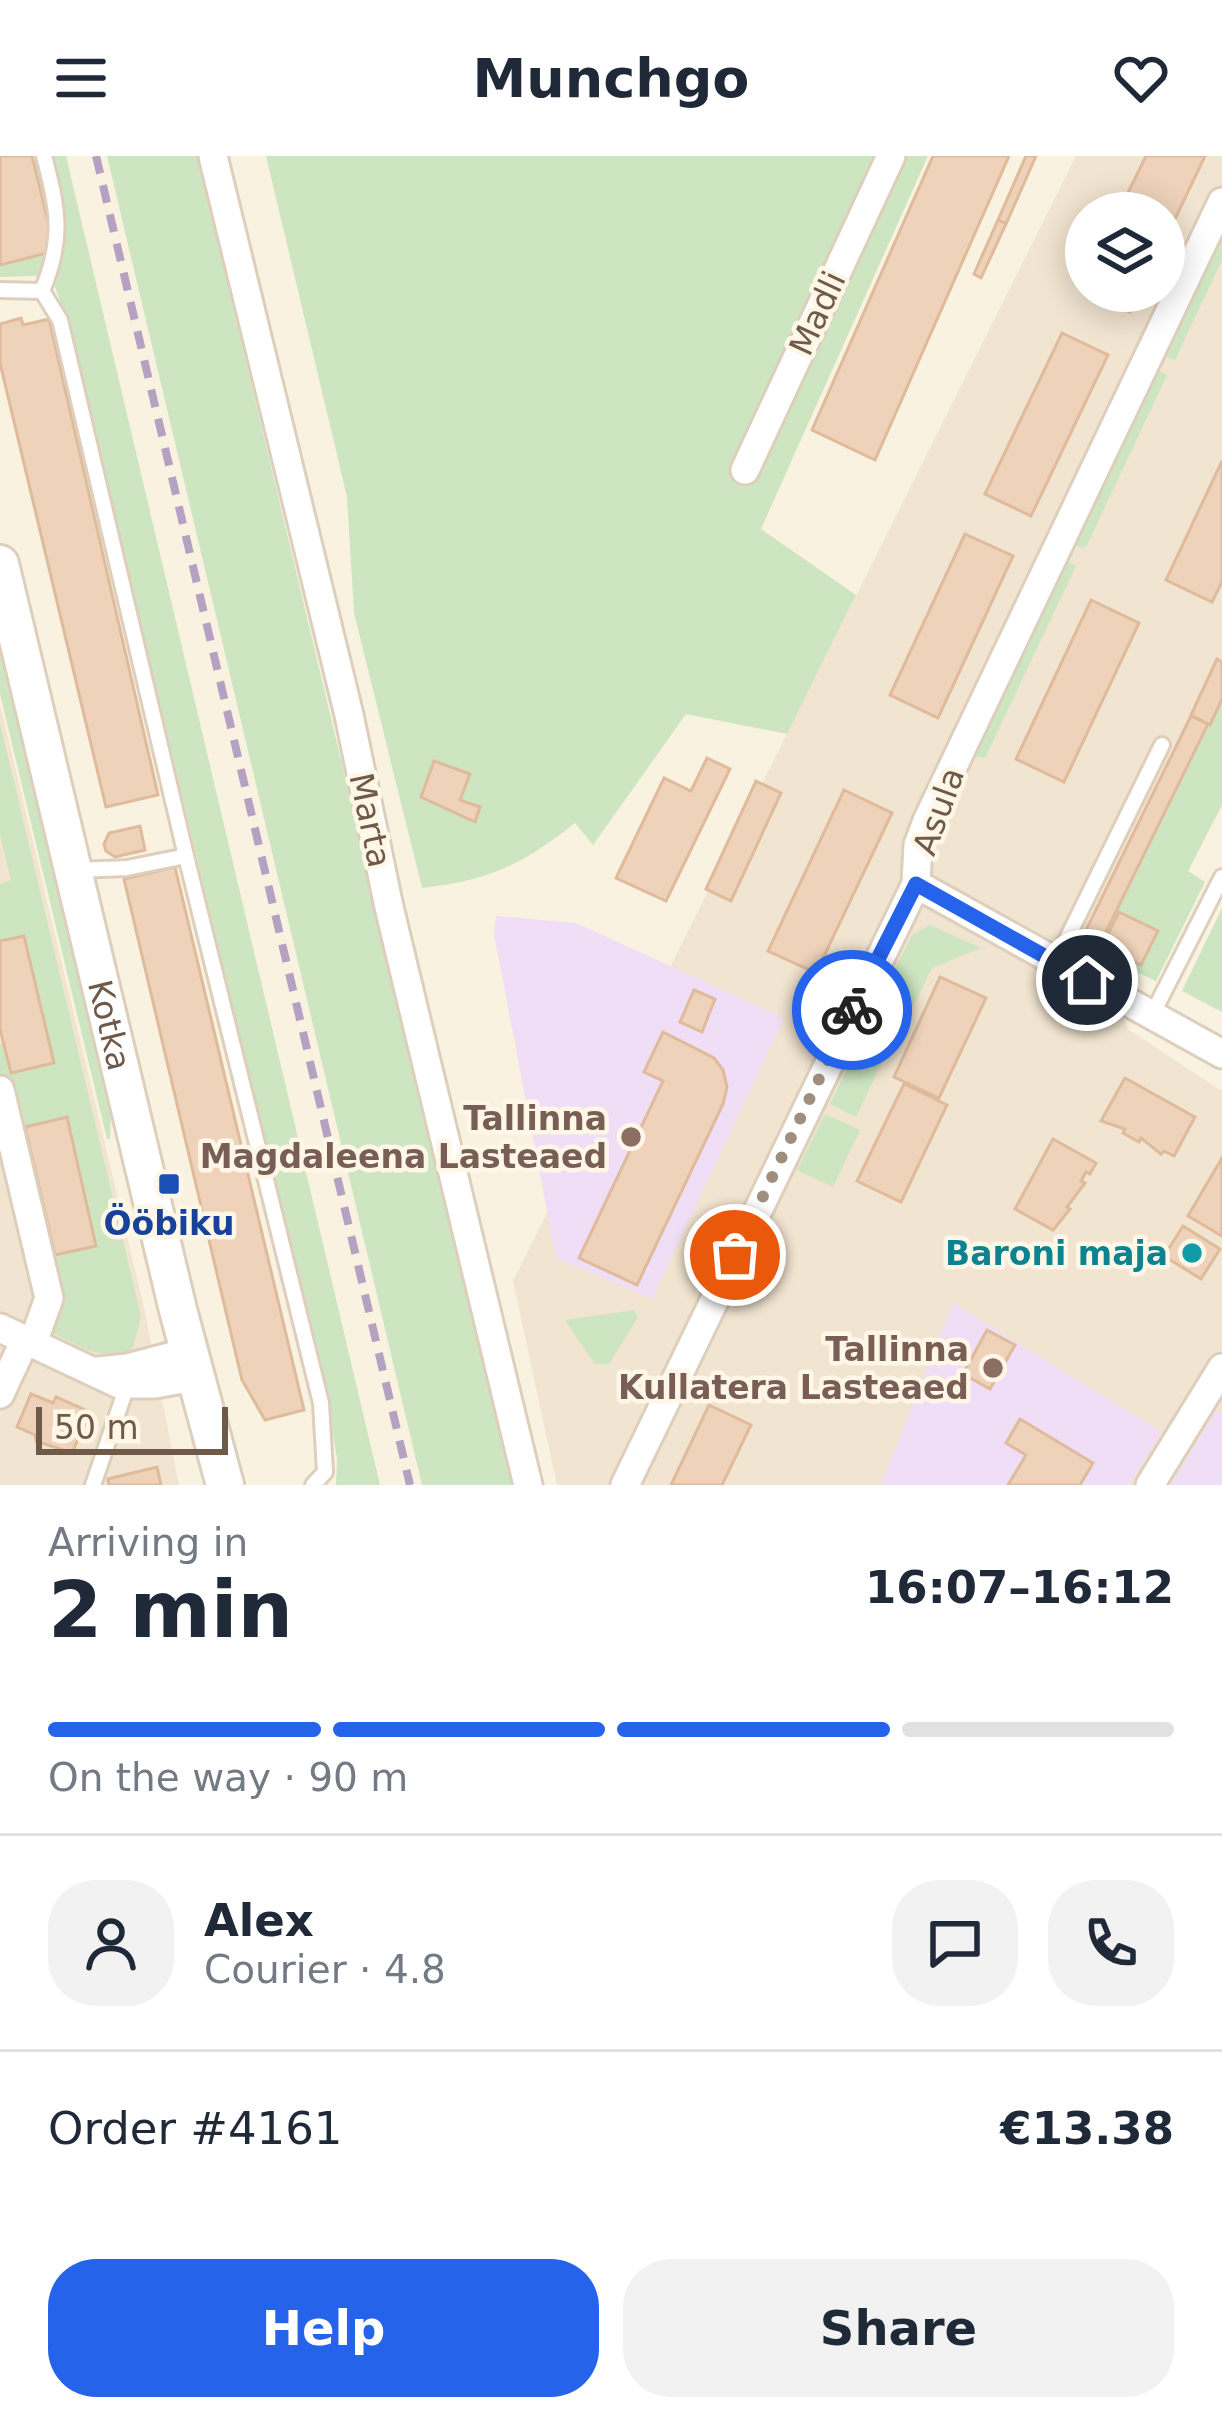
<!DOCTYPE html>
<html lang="en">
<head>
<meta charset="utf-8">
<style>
  :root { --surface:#fff; --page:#f2f2f3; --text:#1f2937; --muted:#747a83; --line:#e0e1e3; --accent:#2563eb }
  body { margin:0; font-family:"DejaVu Sans",sans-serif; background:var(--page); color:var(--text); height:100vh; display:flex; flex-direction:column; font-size:45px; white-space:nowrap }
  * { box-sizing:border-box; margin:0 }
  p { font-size:39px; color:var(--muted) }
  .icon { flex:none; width:66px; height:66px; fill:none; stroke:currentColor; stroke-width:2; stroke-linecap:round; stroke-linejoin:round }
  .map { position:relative; height:1329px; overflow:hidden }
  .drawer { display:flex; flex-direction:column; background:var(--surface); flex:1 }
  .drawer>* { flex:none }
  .fabs { position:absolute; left:1065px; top:36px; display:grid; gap:24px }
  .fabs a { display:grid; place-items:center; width:120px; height:120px; border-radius:50%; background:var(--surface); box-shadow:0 6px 30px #0003; font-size:60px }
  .scale { position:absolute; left:36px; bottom:30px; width:192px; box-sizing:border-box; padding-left:12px; border:6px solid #6f5a4a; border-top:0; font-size:33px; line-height:42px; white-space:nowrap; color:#6f5a4a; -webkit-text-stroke:9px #fef6e6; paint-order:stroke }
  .pin { position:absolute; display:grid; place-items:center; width:102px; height:102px; color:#fff; margin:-51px; border:6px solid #fff; border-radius:50%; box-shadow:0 3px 12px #0007 }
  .courier { position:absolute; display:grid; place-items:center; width:120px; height:120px; margin:-60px; border:9px solid #2563eb; border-radius:50%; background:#fff; color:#222; box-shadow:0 3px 15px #0007 }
  .summary em { font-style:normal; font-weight:700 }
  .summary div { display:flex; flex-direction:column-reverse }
  .summary { display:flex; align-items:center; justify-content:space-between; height:204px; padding:0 48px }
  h1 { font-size:78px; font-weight:700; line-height:90px }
  .bar { display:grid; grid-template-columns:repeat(4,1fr); gap:18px 12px; align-content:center; height:144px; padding:0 48px }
  .bar i { height:15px; border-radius:9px; background:var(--line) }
  .bar .selected { background:var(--accent) }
  .bar p { grid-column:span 4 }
  .line { display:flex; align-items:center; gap:30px; padding:0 48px; border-top:3px solid var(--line) }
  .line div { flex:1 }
  .round { display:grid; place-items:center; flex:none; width:126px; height:126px; border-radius:48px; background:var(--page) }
  .button { display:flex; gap:24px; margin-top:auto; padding:24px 48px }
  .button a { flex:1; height:138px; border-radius:48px; background:var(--accent); color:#fff; font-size:48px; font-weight:700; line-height:138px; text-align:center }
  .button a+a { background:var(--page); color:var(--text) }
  header { display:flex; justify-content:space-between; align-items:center; height:156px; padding:0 48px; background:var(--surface); font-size:54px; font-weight:700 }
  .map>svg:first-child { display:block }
  .residential { fill:#f1e4d0; fill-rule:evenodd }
  .education { fill:#efdef6 }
  .green { fill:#cde6c1 }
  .building { fill:#eed3ba; stroke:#dfbb9c; stroke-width:3 }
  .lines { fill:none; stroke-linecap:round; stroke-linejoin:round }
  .service-casing { stroke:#decfbd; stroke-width:20 }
  .minor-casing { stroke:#decfbd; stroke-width:33 }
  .tertiary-casing { stroke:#decfbd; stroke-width:42 }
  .service { stroke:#fff; stroke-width:14 }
  .minor { stroke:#fff; stroke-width:27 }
  .tertiary { stroke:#fff; stroke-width:36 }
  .rail { stroke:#b5a1c2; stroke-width:8; stroke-dasharray:18 12; stroke-linecap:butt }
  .done { stroke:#a08f7f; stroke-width:12; stroke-dasharray:0 21.6 }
  .route { stroke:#2563eb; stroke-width:15 }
  .education-dot { fill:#8d6e63; stroke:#fef6e6; stroke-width:4.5 }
  .transit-dot { fill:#1a4fb4; stroke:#fef6e6; stroke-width:4.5 }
  .culture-dot { fill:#0f9aa8; stroke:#fef6e6; stroke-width:4.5 }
  .labels { text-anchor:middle; stroke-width:9; stroke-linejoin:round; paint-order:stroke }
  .street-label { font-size:33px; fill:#6f5a4a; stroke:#fef6e6 }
  .education-label { font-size:33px; font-weight:bold; fill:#785e54; stroke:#fef6e6; text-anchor:end }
  .transit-label { font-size:33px; font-weight:bold; fill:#164399; stroke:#fef6e6 }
  .culture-label { font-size:33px; font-weight:bold; fill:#0d838f; stroke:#fef6e6; text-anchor:end }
</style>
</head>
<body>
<header><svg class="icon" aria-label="menu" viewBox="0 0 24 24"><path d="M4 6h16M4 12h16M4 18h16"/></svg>Munchgo<svg class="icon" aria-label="heart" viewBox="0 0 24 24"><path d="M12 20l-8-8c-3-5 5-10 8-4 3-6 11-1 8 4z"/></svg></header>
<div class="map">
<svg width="1222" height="1329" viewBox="0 0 1222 1329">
  <rect width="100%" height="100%" fill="#faf2e1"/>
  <!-- residential -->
  <g class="residential">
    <path d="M 1076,0 L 1222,0 L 1222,529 L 1092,796 L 1129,874 L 1222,935 L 1222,1329 L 557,1329 L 513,1125 ZM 1086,57 L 1164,57 L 1164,135 L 1086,135 Z"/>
    <polygon points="0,548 144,1152 179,1329 0,1329"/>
  </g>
  <!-- education -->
  <g class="education">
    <polygon points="496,760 576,767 784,862 652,1143 556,1102 494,778"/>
    <polygon points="953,1147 1162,1276 1129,1329 881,1329"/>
    <polygon points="1216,1255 1222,1258 1222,1329 1171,1329"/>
  </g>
  <!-- green -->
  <g class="green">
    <polygon points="0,0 66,0 380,1329 336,1329 337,1303 329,1254 71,176 54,128 35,120 0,121"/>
    <polygon points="107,0 197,0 514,1329 422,1329"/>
    <path d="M 266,0 L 928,0 L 761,373 L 856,439 L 787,578 L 686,558 L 593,689 L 575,667 C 523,708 489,725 422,732 L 354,457 L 347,341 Z"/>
    <polygon points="1222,74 1222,104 1175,204 1162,199"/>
    <polygon points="1155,213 1167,219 1087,389 1082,392 1071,388"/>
    <polygon points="1064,404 1076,410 985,602 971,600"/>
    <polygon points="0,494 111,961 110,983 107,983 0,538"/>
    <polygon points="1222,529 1222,649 1188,715 1205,726 1156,825 1092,796"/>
    <path d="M 0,567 L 141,1160 L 133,1192 C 104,1210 71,1185 43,1172 L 52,1137 L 63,1134 L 58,1113 L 47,1115 L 37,1073 L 49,1071 L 56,1099 L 96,1089 L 67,962 L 32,1000 L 20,1002 L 0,919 L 0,889 L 4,888 L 11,917 L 54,906 L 24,780 L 0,785 L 0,728 L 11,724 L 0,678 Z"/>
    <polygon points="1222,752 1222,856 1182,835"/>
    <polygon points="930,769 981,792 932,812 909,858 904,861 877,849 912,779"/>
    <polygon points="873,859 899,871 856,961 830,948"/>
    <polygon points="825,958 860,974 833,1031 797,1014"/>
    <polygon points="634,1154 638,1161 609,1208 595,1208 565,1164"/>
  </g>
  <!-- building -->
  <g class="building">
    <polygon points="0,0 32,0 55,95 0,109"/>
    <polygon points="933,0 1009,0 875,304 812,274"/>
    <polygon points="1026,0 1036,0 1006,68 998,64"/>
    <polygon points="1146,0 1205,0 1164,86 1164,57 1118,57"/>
    <polygon points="998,64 1006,68 981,122 974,118"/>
    <polygon points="1086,135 1141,135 1130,156"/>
    <polygon points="21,162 23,169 49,163 158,639 106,651 0,207 0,168"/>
    <polygon points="1062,177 1108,199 1031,360 985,338"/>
    <polygon points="1222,305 1222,426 1212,446 1166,424"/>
    <polygon points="965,378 1013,400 938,562 890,539"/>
    <polygon points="1091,444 1139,467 1064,626 1016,603"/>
    <polygon points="1217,503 1222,506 1222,543 1210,569 1191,559"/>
    <polygon points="1191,560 1208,568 1100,788 1083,780"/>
    <polygon points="707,602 730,613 666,745 616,722 664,622 691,635"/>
    <polygon points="434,605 470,618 460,644 480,651 475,666 421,641"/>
    <polygon points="756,625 781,637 731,745 706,733"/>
    <polygon points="844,634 892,657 816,817 768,795"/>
    <polygon points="140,670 145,694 115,701 106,695 104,688 109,677"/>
    <polygon points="175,711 304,1254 265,1264 242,1224 124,723"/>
    <polygon points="1119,756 1158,775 1141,809 1102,790"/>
    <polygon points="24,780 54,907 11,917 0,873 0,785"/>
    <polygon points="940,821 986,842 939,942 894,921"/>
    <polygon points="694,834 715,843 702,876 680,866"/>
    <polygon points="663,876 714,902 723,914 727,931 723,948 637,1129 579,1102 663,925 644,916"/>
    <polygon points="1125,922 1195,961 1174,1000 1164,995 1161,998 1141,982 1139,986 1123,977 1125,973 1101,965"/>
    <polygon points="904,928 947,949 901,1046 857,1025"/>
    <polygon points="67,961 96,1090 55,1099 25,971"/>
    <polygon points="1053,983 1096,1007 1090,1018 1086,1016 1081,1025 1085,1027 1067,1051 1070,1053 1053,1074 1015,1053"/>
    <polygon points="1222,1002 1222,1080 1188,1060"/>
    <polygon points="1183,1070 1220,1093 1201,1123 1164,1100"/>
    <polygon points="987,1174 1015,1189 990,1233 963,1218"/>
    <polygon points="31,1238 53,1247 56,1241 90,1256 72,1297 36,1285 35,1279 17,1271"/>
    <polygon points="709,1249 751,1269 722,1329 671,1329"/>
    <polygon points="1020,1263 1093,1307 1080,1329 1008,1329 1026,1299 1006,1287"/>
    <polygon points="157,1311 161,1329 109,1329 108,1323"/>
  </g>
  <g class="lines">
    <!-- service casing -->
    <g class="service-casing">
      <g id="service">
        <polyline points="0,134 42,135 60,164 186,700 321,1247 325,1316 313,1329"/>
        <path d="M 42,135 C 64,83 58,53 44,0"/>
        <polyline points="78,714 127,712 186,700"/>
        <polyline points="1055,807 1162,589"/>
        <polyline points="1152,859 1222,721"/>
        <polyline points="93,1329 127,1230"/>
      </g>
    </g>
    <!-- minor casing -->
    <g class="minor-casing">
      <g id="minor">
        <polyline points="213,0 349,559 389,751 528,1329"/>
        <polyline points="745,314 891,0"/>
        <polyline points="916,728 1222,898"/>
        <polyline points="0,934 49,1142 33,1187"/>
        <polyline points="0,1172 119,1228 155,1228 195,1221"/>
        <polyline points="99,1215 127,1212 188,1196"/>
        <polyline points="0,1238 25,1184"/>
        <polyline points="625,1329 916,728 918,689 927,665 1222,46"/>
        <polyline points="1150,1329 1222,1212"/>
      </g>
    </g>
    <!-- tertiary casing -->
    <g class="tertiary-casing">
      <g id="tertiary">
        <path id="s1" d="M 0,408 L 178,1154 L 225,1329"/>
      </g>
    </g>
    <!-- service -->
    <use href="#service" class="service"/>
    <!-- minor -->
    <use href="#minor" class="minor"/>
    <!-- tertiary -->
    <use href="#tertiary" class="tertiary"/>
    <!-- rail -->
    <polyline class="rail" points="96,0 410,1329"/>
  </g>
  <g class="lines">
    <!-- done -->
    <polyline class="done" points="735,1099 852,854"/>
    <!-- route -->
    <polyline class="route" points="852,854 916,728 1087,824"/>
  </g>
  <!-- markers -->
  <g class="education-dot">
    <circle cx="631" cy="981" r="12"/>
    <circle cx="993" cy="1212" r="12"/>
  </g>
  <rect class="transit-dot" x="157" y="1016" width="24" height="24" rx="6"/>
  <circle class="culture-dot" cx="1192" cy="1097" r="12"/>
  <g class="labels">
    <!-- street labels -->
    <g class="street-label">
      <text transform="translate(817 157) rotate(-65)" y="12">Madli</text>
      <text transform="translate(938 655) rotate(-70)" y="12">Asula</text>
      <text transform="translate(371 664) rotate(78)" y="12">Marta</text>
      <text dy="12" stroke="none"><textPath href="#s1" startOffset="474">Kotka</textPath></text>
    </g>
    <!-- education labels -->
    <g class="education-label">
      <text x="607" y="974">Tallinna<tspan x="607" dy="38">Magdaleena Lasteaed</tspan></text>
      <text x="969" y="1205">Tallinna<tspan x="969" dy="38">Kullatera Lasteaed</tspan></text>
    </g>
    <!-- transit labels -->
    <g class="transit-label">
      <text x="169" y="1079">Ööbiku</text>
    </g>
    <!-- culture labels -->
    <g class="culture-label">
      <text x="1168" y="1109">Baroni maja</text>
    </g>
  </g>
</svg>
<div class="fabs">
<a><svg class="icon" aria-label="layers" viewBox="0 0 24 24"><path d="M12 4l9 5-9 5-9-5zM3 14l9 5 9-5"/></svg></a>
</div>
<div class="scale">50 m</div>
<div class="pin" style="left:735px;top:1099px;background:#ea580c"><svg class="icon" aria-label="bag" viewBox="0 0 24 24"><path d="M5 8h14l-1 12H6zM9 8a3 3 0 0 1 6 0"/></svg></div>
<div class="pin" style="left:1087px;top:824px;background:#1f2937"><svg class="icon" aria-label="home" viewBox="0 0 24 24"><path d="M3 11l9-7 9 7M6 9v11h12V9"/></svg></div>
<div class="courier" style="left:852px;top:854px"><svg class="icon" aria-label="bike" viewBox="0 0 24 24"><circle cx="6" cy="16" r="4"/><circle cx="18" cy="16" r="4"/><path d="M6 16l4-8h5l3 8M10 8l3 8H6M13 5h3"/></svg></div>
</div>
<section class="drawer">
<div class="summary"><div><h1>2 min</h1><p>Arriving in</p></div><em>16:07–16:12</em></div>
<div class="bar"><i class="selected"></i><i class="selected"></i><i class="selected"></i><i></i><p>On the way · 90 m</p></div>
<div class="line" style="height:216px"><a class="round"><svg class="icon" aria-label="person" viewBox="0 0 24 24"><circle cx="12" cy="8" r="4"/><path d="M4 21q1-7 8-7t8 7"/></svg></a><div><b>Alex</b><p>Courier · 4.8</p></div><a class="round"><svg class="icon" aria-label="chat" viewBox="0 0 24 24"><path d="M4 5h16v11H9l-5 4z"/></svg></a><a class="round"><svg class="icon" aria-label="phone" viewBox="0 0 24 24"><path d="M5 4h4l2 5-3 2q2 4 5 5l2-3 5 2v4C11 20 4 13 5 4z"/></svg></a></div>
<div class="line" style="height:156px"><div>Order #4161</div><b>€13.38</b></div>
<div class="button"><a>Help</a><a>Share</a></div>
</section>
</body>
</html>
